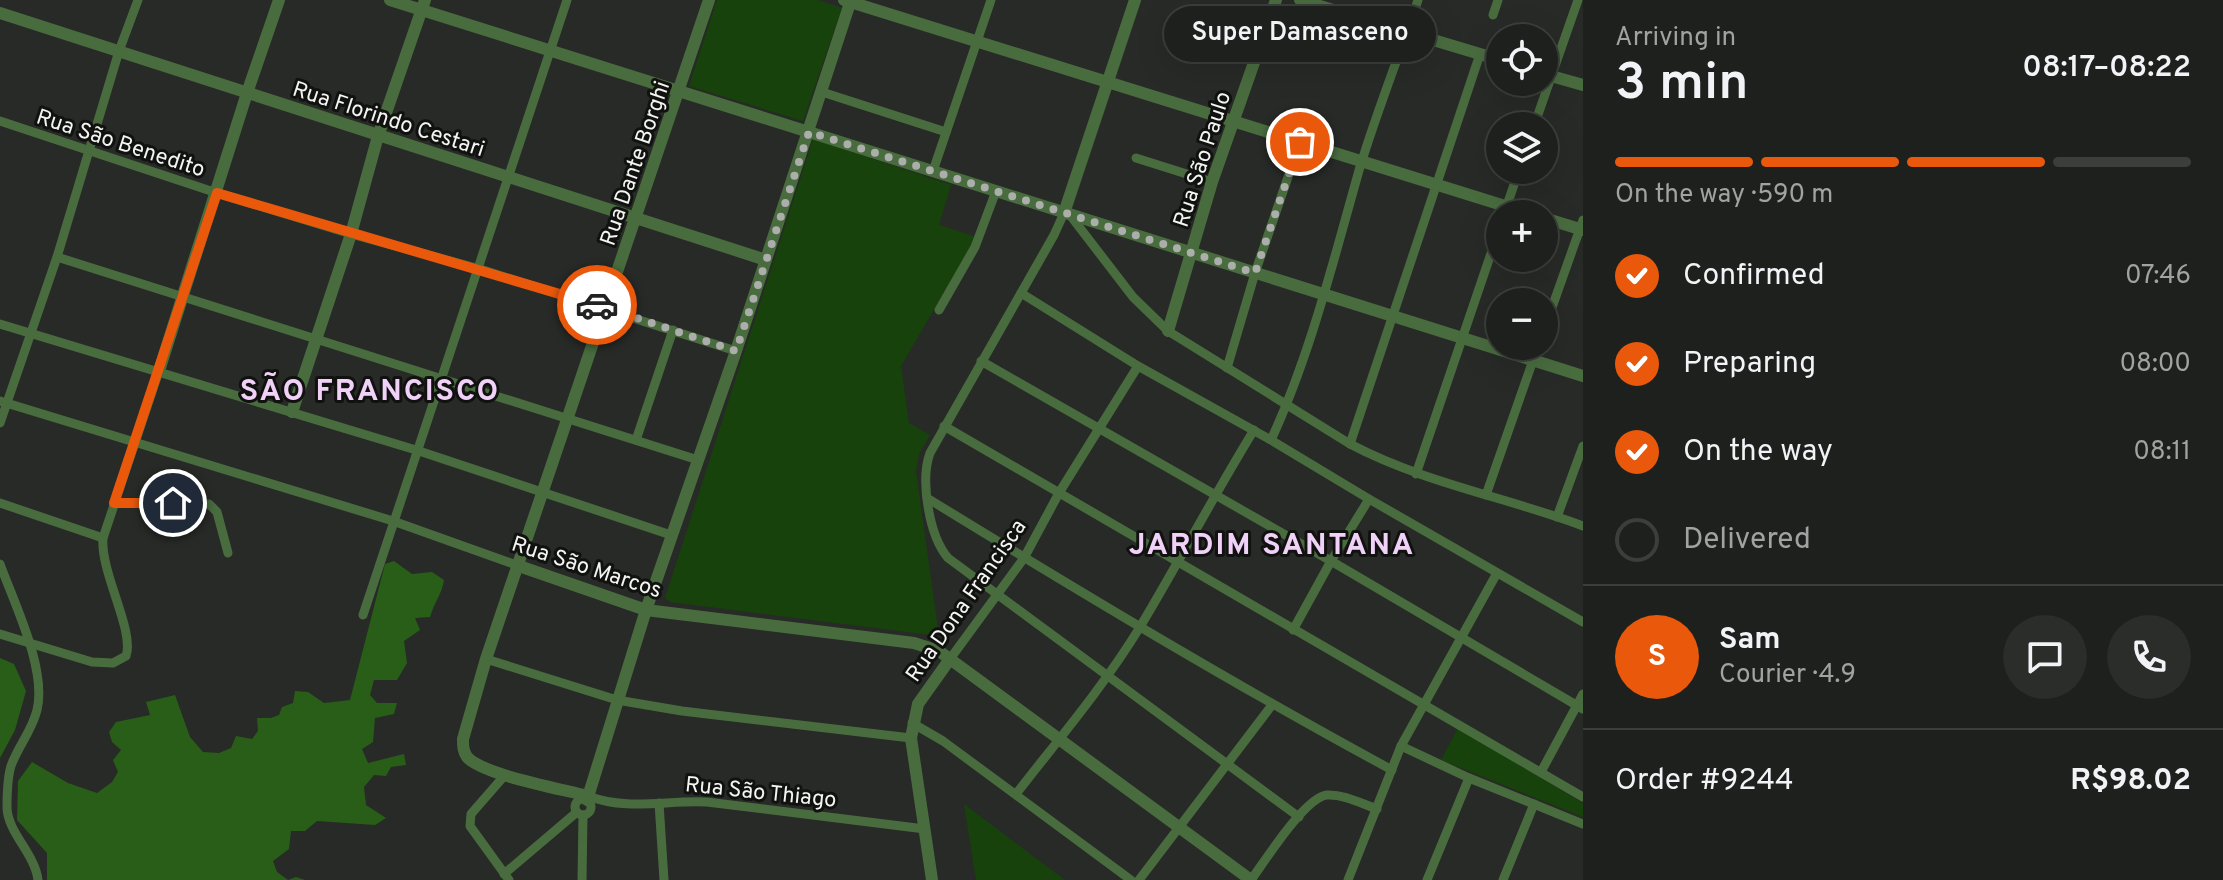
<!DOCTYPE html>
<html lang="en">
<head>
<meta charset="utf-8">
<style>
  :root { --surface:#1d201c; --page:#2a2d29; --text:#f1f3f6; --muted:#a0a3a3; --line:#3b3e3b; --accent:#ea580c }
  body { margin:0; font-family:Overpass,sans-serif; background:var(--page); color:var(--text); height:100vh; display:flex; flex-direction:column; font-size:30px; white-space:nowrap }
  * { box-sizing:border-box; margin:0 }
  p { font-size:26px; color:var(--muted) }
  .icon { flex:none; width:44px; height:44px; fill:none; stroke:currentColor; stroke-width:2; stroke-linecap:round; stroke-linejoin:round }
  .map { position:relative; flex:1; overflow:hidden }
  .panel { display:flex; flex-direction:column; background:var(--surface); width:640px }
  .panel>* { flex:none }
  .fabs { position:absolute; left:1486px; top:24px; display:grid; gap:16px }
  .fabs a { display:grid; place-items:center; width:72px; height:72px; border-radius:50%; background:var(--surface); box-shadow:0 8px 32px #0002,0 0 0 2px var(--line); font-size:40px }
  .pin { position:absolute; display:grid; place-items:center; width:68px; height:68px; color:#fff; margin:-34px; border:4px solid #fff; border-radius:50%; box-shadow:0 2px 8px #0007 }
  .courier { position:absolute; display:grid; place-items:center; width:80px; height:80px; margin:-40px; border:6px solid #ea580c; border-radius:50%; background:#fff; color:#222; box-shadow:0 2px 10px #0007 }
  .bubble { position:absolute; height:56px; border-radius:28px; background:var(--surface); box-shadow:0 8px 32px #0002,0 0 0 2px var(--line); font-size:26px; font-weight:600; line-height:56px; text-align:center }
  .overview em { font-style:normal; font-weight:600 }
  .overview div { display:flex; flex-direction:column-reverse }
  .overview { display:flex; align-items:center; justify-content:space-between; height:136px; padding:0 32px }
  h1 { font-size:52px; font-weight:600; line-height:60px }
  .bar { display:grid; grid-template-columns:repeat(4,1fr); gap:12px 8px; align-content:center; height:96px; padding:0 32px }
  .bar i { height:10px; border-radius:6px; background:var(--line) }
  .bar .selected { background:var(--accent) }
  .bar p { grid-column:span 4 }
  .line { display:flex; align-items:center; gap:20px; padding:0 32px; border-top:2px solid var(--line) }
  .line div { flex:1 }
  .round { display:grid; place-items:center; flex:none; width:84px; height:84px; border-radius:42px; background:var(--page) }
  ol { padding:0 32px; list-style:none }
  li { display:flex; align-items:center; gap:24px; height:88px }
  li p { margin-inline-start:auto }
  li .icon { padding:8px; border-radius:50%; background:var(--accent); color:#fff; stroke-width:4 }
  li:last-child { color:var(--muted) }
  li i { width:44px; height:44px; border:4px solid var(--line); border-radius:50% }
  main { display:flex; flex:1; min-height:0 }
  .map>svg:first-child { display:block }
  .green { fill:#18420b }
  .forest { fill:#285e18 }
  .lines { fill:none; stroke-linecap:round; stroke-linejoin:round }
  .minor { stroke:#496c3f; stroke-width:9 }
  .tertiary { stroke:#496c3f; stroke-width:12 }
  .done { stroke:#acaeab; stroke-width:8; stroke-dasharray:0 14.4 }
  .route { stroke:#ea580c; stroke-width:10 }
  .labels { text-anchor:middle; stroke-width:6; stroke-linejoin:round; paint-order:stroke }
  .street-label { font-size:22px; fill:#f3f5f2; stroke:#111210 }
  .district-label { font-size:30px; font-weight:bold; letter-spacing:2px; fill:#f0d2f8; stroke:#111210 }
</style>
</head>
<body>
<main>
<div class="map">
<svg width="1583" height="880" viewBox="0 0 1583 880">
  <rect width="100%" height="100%" fill="#272a26"/>
  <!-- green -->
  <g class="green">
    <polygon points="717,0 818,0 842,8 803,121 689,86"/>
    <polygon points="813,139 951,185 939,225 974,236 974,241 901,366 909,423 930,435 919,454 916,471 939,636 670,602 665,598"/>
    <polygon points="1458,728 1583,803 1583,817 1441,760"/>
    <polygon points="964,804 1065,880 976,880"/>
  </g>
  <!-- forest -->
  <g class="forest">
    <path d="M 394,561 L 412,574 L 432,572 L 444,580 C 442,594 434,603 430,617 L 415,618 L 420,630 L 404,641 L 407,663 L 397,680 L 374,680 L 370,695 L 377,703 L 397,703 L 394,714 L 375,718 L 373,742 L 362,749 L 368,763 L 404,754 L 406,765 L 391,767 L 386,776 L 374,775 L 364,787 L 366,805 L 386,818 L 375,825 L 317,821 L 305,831 L 291,831 L 289,849 L 273,861 L 277,872 L 288,880 L 296,877 L 305,880 L 47,880 L 47,853 L 17,820 L 18,781 L 32,762 L 68,783 L 97,793 L 112,782 L 118,772 L 113,760 L 121,750 L 112,742 L 109,732 L 116,722 L 150,715 L 146,702 L 175,695 L 190,737 L 203,752 L 219,753 L 231,748 L 236,736 L 252,739 L 258,731 L 257,718 L 271,718 L 279,715 L 282,707 L 293,703 L 295,691 L 308,692 L 324,703 L 350,700 L 385,564 Z"/>
    <polygon points="0,658 14,664 26,691 15,730 0,758"/>
  </g>
  <g class="lines">
    <!-- minor -->
    <g class="minor">
      <polyline points="1493,15 1498,0"/>
      <polyline points="822,92 946,132"/>
      <polyline points="0,121 217,193 351,234 480,269 736,351"/>
      <polyline points="1534,126 1578,0"/>
      <polyline points="1136,158 1212,182"/>
      <polyline points="933,171 991,0"/>
      <path d="M 1064,213 L 1054,235 L 930,453 C 920,480 929,536 948,558 L 1299,817"/>
      <polyline points="1504,214 1519,170"/>
      <path d="M 1070,215 L 1133,297 L 1168,331 L 1350,444 C 1424,483 1506,497 1583,526"/>
      <polyline points="57,257 698,460"/>
      <polyline points="1021,293 1138,366 1271,440 1369,499 1583,622"/>
      <polyline points="939,310 975,247 996,191"/>
      <polyline points="0,324 416,450 671,535"/>
      <polyline points="1544,330 1583,220"/>
      <polyline points="981,361 1331,561 1583,709"/>
      <polyline points="1227,368 1255,273 1300,142"/>
      <polyline points="0,401 393,521 519,566"/>
      <polyline points="0,423 57,257 119,51 138,0"/>
      <polyline points="944,426 1583,797"/>
      <polyline points="636,440 673,330"/>
      <path d="M 1271,440 C 1311,353 1334,258 1360,167 C 1377,111 1399,56 1418,0"/>
      <polyline points="1350,444 1480,54"/>
      <polyline points="1416,474 1500,227"/>
      <polyline points="1486,495 1538,346"/>
      <path d="M 927,498 C 1080,592 1233,684 1392,770"/>
      <polyline points="0,503 103,538"/>
      <polyline points="114,503 209,504 217,512 228,553"/>
      <polyline points="1557,517 1583,446"/>
      <path d="M 0,564 C 14,603 47,669 37,710 C 32,731 18,746 11,766 C 7,779 7,794 7,808 C 8,833 35,854 38,880"/>
      <polyline points="363,615 567,0"/>
      <polyline points="1293,630 1331,561 1369,499"/>
      <path d="M 0,634 L 92,662 L 113,663 L 126,656 C 135,631 100,572 103,538 L 159,371"/>
      <polyline points="486,659 617,700 682,711 911,738"/>
      <polyline points="950,659 1024,558 1059,493 1138,366"/>
      <polyline points="912,723 943,741 1131,880"/>
      <polyline points="1401,746 1469,778 1583,824"/>
      <polyline points="1541,772 1583,694"/>
      <polyline points="505,775 471,814 470,826 509,880"/>
      <path d="M 1016,794 C 1058,740 1104,686 1140,627 C 1179,562 1214,495 1254,430"/>
      <path d="M 588,796 C 627,811 666,800 707,802 L 925,829"/>
      <circle cx="583" cy="807" r="8"/>
      <polyline points="659,803 664,880"/>
      <polyline points="504,874 577,812"/>
      <polyline points="582,880 583,815"/>
      <polyline points="1139,880 1272,705"/>
      <path d="M 1251,880 C 1265,861 1305,797 1327,795 C 1344,794 1362,804 1377,809"/>
      <polyline points="1348,880 1401,746 1497,573"/>
      <polyline points="1427,880 1469,778"/>
      <polyline points="1503,880 1534,804"/>
    </g>
    <!-- tertiary -->
    <g class="tertiary">
      <polyline points="390,0 1583,376"/>
      <polyline points="844,0 1531,214"/>
      <polyline points="1300,0 1500,60"/>
      <polyline points="0,13 766,260"/>
      <polyline points="1544,74 1583,85"/>
      <polyline points="1064,213 1135,0"/>
      <polyline points="1544,218 1583,230"/>
      <polyline points="1168,331 1212,182 1276,0"/>
      <polyline points="159,371 247,93 279,0"/>
      <polyline points="292,412 351,234 378,136 425,0"/>
      <polyline points="519,566 646,610 914,643 939,651 1251,880"/>
      <path d="M 588,796 C 562,789 483,775 467,757 C 463,751 463,746 463,739 L 486,659 L 709,0"/>
      <polyline points="587,800 646,610 736,351 851,0"/>
      <polyline points="932,880 911,738 918,704 950,659"/>
    </g>
  </g>
  <g class="lines">
    <!-- done -->
    <polyline class="done" points="597,305 736,351 809,132 1255,273 1300,142"/>
    <!-- route -->
    <polyline class="route" points="173,503 114,503 217,193 597,305"/>
  </g>
  <g class="labels">
    <!-- street labels -->
    <g class="street-label">
      <text transform="translate(389 118) rotate(18)" y="8">Rua Florindo Cestari</text>
      <text transform="translate(121 142) rotate(18)" y="8">Rua São Benedito</text>
      <text transform="translate(1201 159) rotate(-72)" y="8">Rua São Paulo</text>
      <text transform="translate(634 163) rotate(-71)" y="8">Rua Dante Borghi</text>
      <text transform="translate(587 566) rotate(18)" y="8">Rua São Marcos</text>
      <text transform="translate(965 600) rotate(-55)" y="8">Rua Dona Francisca</text>
      <text transform="translate(761 791) rotate(6)" y="8">Rua São Thiago</text>
    </g>
    <!-- district labels -->
    <g class="district-label">
      <text x="370" y="400">SÃO FRANCISCO</text>
      <text x="1272" y="554">JARDIM SANTANA</text>
    </g>
  </g>
</svg>
<div class="fabs">
<a><svg class="icon" aria-label="locate" viewBox="0 0 24 24"><circle cx="12" cy="12" r="6"/><path d="M12 2v4M12 18v4M2 12h4M18 12h4"/></svg></a>
<a><svg class="icon" aria-label="layers" viewBox="0 0 24 24"><path d="M12 4l9 5-9 5-9-5zM3 14l9 5 9-5"/></svg></a>
<a>+</a>
<a>−</a>
</div>
<div class="pin" style="left:1300px;top:142px;background:#ea580c"><svg class="icon" aria-label="bag" viewBox="0 0 24 24"><path d="M5 8h14l-1 12H6zM9 8a3 3 0 0 1 6 0"/></svg></div>
<div class="pin" style="left:173px;top:503px;background:#1f2937"><svg class="icon" aria-label="home" viewBox="0 0 24 24"><path d="M3 11l9-7 9 7M6 9v11h12V9"/></svg></div>
<div class="courier" style="left:597px;top:305px"><svg class="icon" aria-label="car" viewBox="0 0 24 24"><path d="M5 17H2v-5l4-1 3-4h7l3 4 3 1v5h-3M9 17h6M6 11h13"/><circle cx="7" cy="17" r="2"/><circle cx="17" cy="17" r="2"/></svg></div>
<div class="bubble" style="left:1164px;top:6px;width:272px">Super Damasceno</div>
</div>
<section class="panel">
<div class="overview"><div><h1>3 min</h1><p>Arriving in</p></div><em>08:17–08:22</em></div>
<div class="bar"><i class="selected"></i><i class="selected"></i><i class="selected"></i><i></i><p>On the way · 590 m</p></div>
<ol>
<li><svg class="icon" aria-label="check" viewBox="0 0 24 24"><path d="M5 12l5 5 9-10"/></svg>Confirmed<p>07:46</p></li>
<li><svg class="icon" aria-label="check" viewBox="0 0 24 24"><path d="M5 12l5 5 9-10"/></svg>Preparing<p>08:00</p></li>
<li><svg class="icon" aria-label="check" viewBox="0 0 24 24"><path d="M5 12l5 5 9-10"/></svg>On the way<p>08:11</p></li>
<li><i></i>Delivered</li>
</ol>
<div class="line" style="height:144px"><b class="round" style="background:var(--accent);color:#fff">S</b><div><b>Sam</b><p>Courier · 4.9</p></div><a class="round"><svg class="icon" aria-label="chat" viewBox="0 0 24 24"><path d="M4 5h16v11H9l-5 4z"/></svg></a><a class="round"><svg class="icon" aria-label="phone" viewBox="0 0 24 24"><path d="M5 4h4l2 5-3 2q2 4 5 5l2-3 5 2v4C11 20 4 13 5 4z"/></svg></a></div>
<div class="line" style="height:104px"><div>Order #9244</div><b>R$98.02</b></div>
</section>
</main>
</body>
</html>
